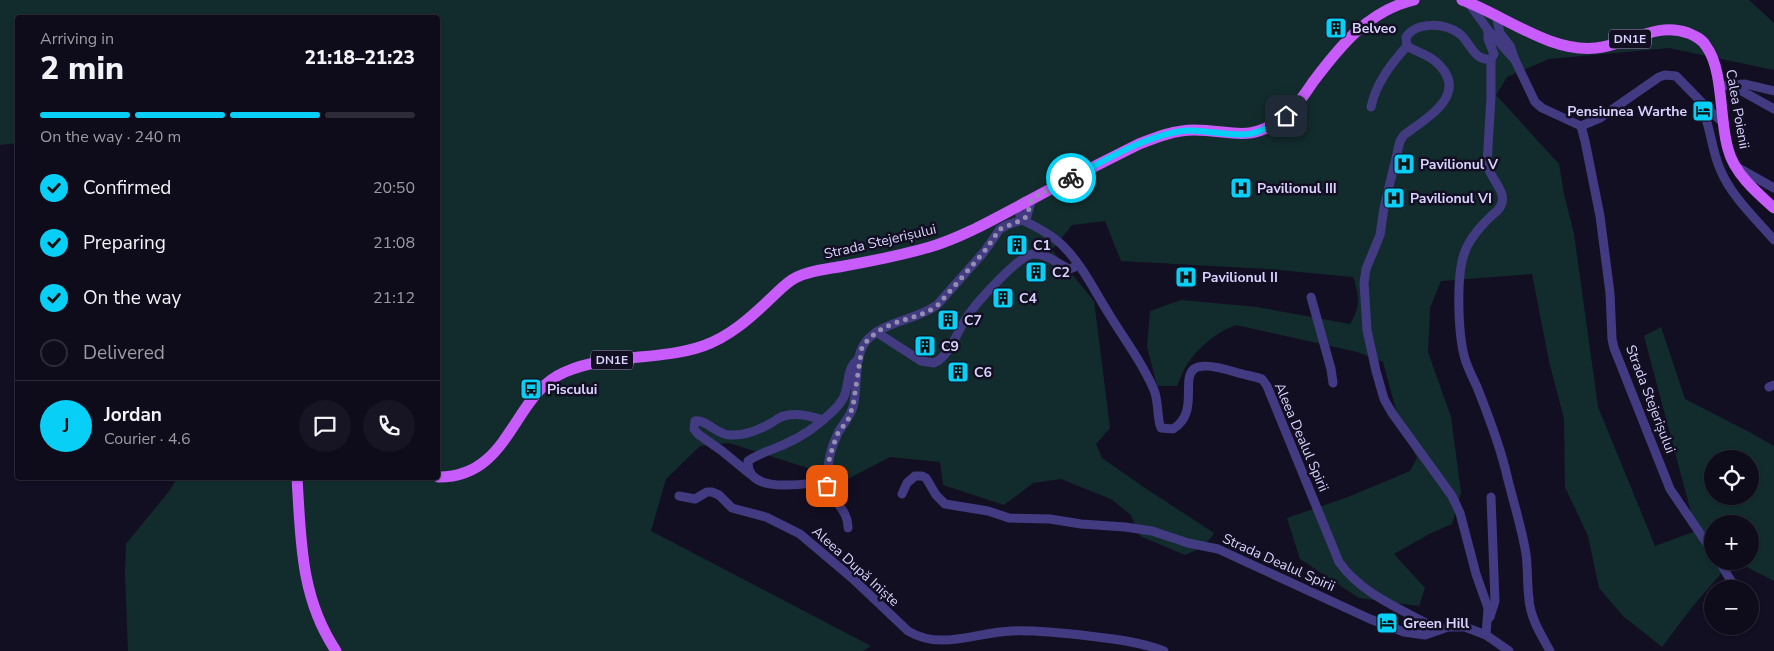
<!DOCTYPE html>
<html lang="en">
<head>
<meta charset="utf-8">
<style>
  :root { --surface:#0e0b1a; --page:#171423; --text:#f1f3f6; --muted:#9b9ba2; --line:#2e2b39; --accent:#07cff5 }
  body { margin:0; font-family:"Nunito Sans",sans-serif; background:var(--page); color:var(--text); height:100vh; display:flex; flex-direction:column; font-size:19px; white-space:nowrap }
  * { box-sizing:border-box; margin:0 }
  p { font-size:16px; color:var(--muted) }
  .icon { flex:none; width:28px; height:28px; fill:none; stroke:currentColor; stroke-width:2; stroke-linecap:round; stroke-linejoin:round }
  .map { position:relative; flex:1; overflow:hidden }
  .sheet { position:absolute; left:15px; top:15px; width:425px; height:465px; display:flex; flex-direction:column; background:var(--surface); border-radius:5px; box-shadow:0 1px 4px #0004,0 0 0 1px var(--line) }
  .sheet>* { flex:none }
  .controls { position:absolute; left:1704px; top:450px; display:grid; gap:10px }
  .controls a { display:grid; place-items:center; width:55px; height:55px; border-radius:50%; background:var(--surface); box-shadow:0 1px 4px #0004,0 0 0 1px var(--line); font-size:25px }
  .pin { position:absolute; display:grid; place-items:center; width:42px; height:42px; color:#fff; margin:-21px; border-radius:10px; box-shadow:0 2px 8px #0006 }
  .courier { position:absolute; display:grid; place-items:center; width:50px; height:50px; margin:-25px; border:4px solid #07cff5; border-radius:50%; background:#fff; color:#222; box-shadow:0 1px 6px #0007 }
  .headline em { font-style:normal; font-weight:800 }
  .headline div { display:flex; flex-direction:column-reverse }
  .headline { display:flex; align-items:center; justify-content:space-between; height:85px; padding:0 25px }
  h1 { font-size:32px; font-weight:800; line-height:38px }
  .bar { display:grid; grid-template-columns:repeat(4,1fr); gap:8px 5px; align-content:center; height:60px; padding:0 25px }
  .bar i { height:6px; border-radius:4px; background:var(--line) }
  .bar .active { background:var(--accent) }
  .bar p { grid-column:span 4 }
  .line { display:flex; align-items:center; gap:12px; padding:0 25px; border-top:1px solid var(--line) }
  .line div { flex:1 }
  .round { display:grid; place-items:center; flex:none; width:52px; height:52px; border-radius:26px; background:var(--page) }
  ol { padding:0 25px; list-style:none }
  li { display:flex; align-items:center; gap:15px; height:55px }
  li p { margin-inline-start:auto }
  li .icon { padding:5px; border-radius:50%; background:var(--accent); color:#111; stroke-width:4 }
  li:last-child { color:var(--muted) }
  li i { width:28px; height:28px; border:2px solid var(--line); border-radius:50% }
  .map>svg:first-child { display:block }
  .green { fill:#122c2d; fill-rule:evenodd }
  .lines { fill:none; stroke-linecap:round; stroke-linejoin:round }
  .minor { stroke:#423b81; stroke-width:9 }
  .major { stroke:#c85cfa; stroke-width:11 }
  .done { stroke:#948eb1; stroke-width:5; stroke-dasharray:0 9 }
  .route { stroke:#07cff5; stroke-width:6 }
  .labels { text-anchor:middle; stroke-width:5; stroke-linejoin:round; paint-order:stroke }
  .shield { fill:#130f23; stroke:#9e98bc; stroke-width:1 }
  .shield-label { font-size:12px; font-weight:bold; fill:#d9d2fe }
  .poi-label { font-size:14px; font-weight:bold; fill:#d9d2fe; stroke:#130f23; text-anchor:start }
  .street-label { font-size:14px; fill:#d9d2fe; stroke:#130f23 }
</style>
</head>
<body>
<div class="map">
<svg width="1774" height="651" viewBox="0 0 1774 651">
  <rect width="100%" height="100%" fill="#130f23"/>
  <!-- green -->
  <path class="green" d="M 0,0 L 1749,0 L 1774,23 L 1774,70 L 1669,48 L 1549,59 L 1507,77 L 1496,95 L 1559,164 L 1564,194 L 1574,234 L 1598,407 L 1655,546 L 1696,531 L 1644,336 L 1661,327 L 1685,399 L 1753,434 L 1774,446 L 1774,581 L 1735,561 L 1750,561 L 1750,524 L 1712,524 L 1712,561 L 1732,561 L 1693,606 L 1662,647 L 1623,616 L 1599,588 L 1588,536 L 1565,487 L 1564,419 L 1549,361 L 1532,274 L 1441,281 L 1430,308 L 1428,352 L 1451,417 L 1461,493 L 1452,524 L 1431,533 L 1394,554 L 1425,588 L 1419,606 L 1359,598 L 1300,559 L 1287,518 L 1348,497 L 1410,471 L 1417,458 L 1399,421 L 1383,362 L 1357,352 L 1236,325 C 1216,332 1196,349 1185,368 C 1182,373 1180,380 1177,386 L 1157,386 L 1147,346 L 1150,311 L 1181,300 L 1257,307 L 1350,324 C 1361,307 1359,295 1353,277 L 1267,269 L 1121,261 L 1105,221 L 1072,225 L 1052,250 L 1094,301 L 1110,428 L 1096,444 L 1102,458 L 1145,488 L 1214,533 C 1207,545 1198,550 1185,555 L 1140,536 L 1131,515 L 1111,499 L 1061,479 L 1033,483 L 1004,505 L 943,485 L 940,462 L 890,457 L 846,480 L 729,443 L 700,446 L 666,479 L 651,531 L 871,646 L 863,651 L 128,651 L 125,575 L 126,544 L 170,490 L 177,478 L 438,478 L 438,18 L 18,18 L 17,143 L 0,145 ZM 1712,459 L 1750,459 L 1750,496 L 1712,496 Z"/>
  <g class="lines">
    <!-- minor -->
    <g class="minor">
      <polyline points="1468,2 1488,30 1515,60 1535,102 1542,108 1581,126 1585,141 1600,216 1610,293 1612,339 1614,348 1670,489 1712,551"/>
      <polyline points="1496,15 1500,33 1510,46 1515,60"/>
      <path d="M 1488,30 L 1488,39 L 1494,54 L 1491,59 L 1491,97 L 1487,164 C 1489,179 1512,194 1498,210 C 1484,222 1470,236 1464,254 C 1456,278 1458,335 1465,359 C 1468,369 1473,378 1477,387 C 1489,417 1501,448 1508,480 C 1514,504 1522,529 1526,554 C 1528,569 1527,584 1529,599 C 1530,617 1541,635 1550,651"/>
      <polyline points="1731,85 1745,84 1774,91"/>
      <polyline points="1719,86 1731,85 1774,109"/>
      <path d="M 1701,106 C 1711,126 1711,149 1720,169 C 1731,196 1755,218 1774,240"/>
      <path d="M 1371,107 C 1376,83 1391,64 1407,46"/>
      <polyline points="1581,126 1600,118 1659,77 1665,75 1676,76 1715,116 1723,122"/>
      <polyline points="1735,166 1774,188"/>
      <path d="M 1017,207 L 1022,220 C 1037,227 1053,235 1064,247 C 1083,266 1095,292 1109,314 C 1124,339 1143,363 1154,390 C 1159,402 1157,421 1161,428 L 1173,429 C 1211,406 1156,347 1235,372 C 1244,375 1253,376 1262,379 L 1267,386 L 1339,562 C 1362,595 1405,611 1439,630"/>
      <polyline points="1311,297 1331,369 1333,383"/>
      <path d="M 876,332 L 921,361 L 934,363 C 950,356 957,331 967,317 C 976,303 1019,255 1033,254 C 1046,253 1058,264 1069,269 L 1073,268 L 1077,264"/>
      <polyline points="1769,387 1774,385"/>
      <path d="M 750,474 L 722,451 L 698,434 L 694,429 L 695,421 C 706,419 717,435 730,435 C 744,436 759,430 771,423 C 775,421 779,417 784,416 C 796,412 811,416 823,420"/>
      <path d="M 827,482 C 806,483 746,496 748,461 C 758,454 771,450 783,445 C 802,437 820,424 834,410 C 839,405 843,400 845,394 C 849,382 847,366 859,359"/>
      <polyline points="902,494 907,483 915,476 922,476 926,478 936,495 945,504 988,511 1009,518 1050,519 1081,524 1125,527 1152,531 1188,543 1218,549 1370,619 1404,632 1425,635 1448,627 1465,627 1486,635 1509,651"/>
      <path d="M 679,496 L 695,499 L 707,492 L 712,492 L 719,495 L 732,508 L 766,517 L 800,534 L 852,578 L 908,631 C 941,651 976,632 1012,631 C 1038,630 1063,633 1089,636 C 1115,639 1140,642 1164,651"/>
      <path d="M 848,528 C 849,508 827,499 827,481 C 827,465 831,447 838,433 C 843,424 850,417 853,407 C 859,385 852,354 869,338 C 889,320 916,320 937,305 L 984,252 L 1000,229 L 1007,225 L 1022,220 L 1027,216 L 1032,198"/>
      <polyline points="1719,561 1736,589"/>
      <polyline points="1490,617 1495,601 1491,497"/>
      <path d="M 1486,635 L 1488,608 L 1476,574 L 1460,513 L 1452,496 L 1392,413 L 1384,399 L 1376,371 L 1367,330 L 1364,283 L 1366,269 L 1380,235 L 1384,208 L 1400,141 L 1404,135 C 1428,117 1472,93 1435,61 C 1427,54 1416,52 1407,46 L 1406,37 C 1417,21 1445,23 1460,34 C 1470,42 1474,62 1491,59"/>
    </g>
    <!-- major -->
    <g class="major">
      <path d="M 1462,0 C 1504,15 1550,53 1596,48 C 1628,45 1656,21 1688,33 C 1695,36 1702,39 1706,46 C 1724,70 1719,119 1728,149 C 1734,173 1756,192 1774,208"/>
      <path d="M 438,477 C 511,478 512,394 565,372 C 609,353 659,361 703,346 C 729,337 750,318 769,300 C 778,292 786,282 797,277 C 811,270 828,269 844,266 C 872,261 902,255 930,247 C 966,236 999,216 1032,199 C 1067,180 1103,162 1139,144 C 1157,137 1175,130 1194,130 C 1233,130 1248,144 1284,117 C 1296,108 1305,94 1313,82 C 1340,46 1368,11 1414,0"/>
      <path d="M 297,478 C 301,540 300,597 336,651"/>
    </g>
  </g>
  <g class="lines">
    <!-- done -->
    <path class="done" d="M 827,486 L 828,464 L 833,446 L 838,433 L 848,420 L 853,406 L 862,347 C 885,317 910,324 937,306 L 984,252 L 1000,229 L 1022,220 L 1027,216 L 1032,198 L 1071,178"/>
    <!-- route -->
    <path class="route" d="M 1071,178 C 1105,161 1139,139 1176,132 C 1200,127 1224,137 1249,134 C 1262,132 1275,123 1286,116"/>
  </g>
  <!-- icons -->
  <defs>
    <g id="building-square" transform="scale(1.125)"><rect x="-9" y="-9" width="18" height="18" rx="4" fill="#07cff5" stroke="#130f23"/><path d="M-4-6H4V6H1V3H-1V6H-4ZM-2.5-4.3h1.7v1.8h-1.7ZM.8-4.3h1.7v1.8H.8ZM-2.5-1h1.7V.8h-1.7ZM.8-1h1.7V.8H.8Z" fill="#111"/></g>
    <g id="hotel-square" transform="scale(1.125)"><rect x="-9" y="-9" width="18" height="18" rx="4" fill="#07cff5" stroke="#130f23"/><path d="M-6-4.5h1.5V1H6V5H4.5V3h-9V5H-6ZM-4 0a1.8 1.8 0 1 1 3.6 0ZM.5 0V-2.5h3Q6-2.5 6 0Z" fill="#111"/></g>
    <g id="hospital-square" transform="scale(1.125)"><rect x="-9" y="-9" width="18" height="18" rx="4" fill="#07cff5" stroke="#130f23"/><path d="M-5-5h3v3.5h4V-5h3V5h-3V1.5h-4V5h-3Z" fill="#111"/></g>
    <g id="bus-square" transform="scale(1.125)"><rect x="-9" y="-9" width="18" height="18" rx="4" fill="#07cff5" stroke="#130f23"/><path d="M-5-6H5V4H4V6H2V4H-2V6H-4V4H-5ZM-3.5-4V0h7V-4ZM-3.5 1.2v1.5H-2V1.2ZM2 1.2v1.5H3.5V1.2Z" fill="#111"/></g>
  </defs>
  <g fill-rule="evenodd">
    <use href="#building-square" x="1336" y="28"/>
    <use href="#hotel-square" x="1703" y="111"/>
    <use href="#hospital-square" x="1404" y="164"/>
    <use href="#hospital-square" x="1241" y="188"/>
    <use href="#hospital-square" x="1394" y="198"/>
    <use href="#building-square" x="1017" y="245"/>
    <use href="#building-square" x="1036" y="272"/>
    <use href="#hospital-square" x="1186" y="277"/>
    <use href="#building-square" x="1003" y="298"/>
    <use href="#building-square" x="948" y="320"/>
    <use href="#building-square" x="925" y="346"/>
    <use href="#building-square" x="958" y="372"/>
    <use href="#bus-square" x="531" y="389"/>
    <use href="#hotel-square" x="1387" y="623"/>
  </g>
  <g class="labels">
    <!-- shield labels -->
    <g class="shield">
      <rect x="1609" y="29.5" width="42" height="19" rx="4"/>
      <rect x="591" y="350.5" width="42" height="19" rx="4"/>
    </g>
    <g class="shield-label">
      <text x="1630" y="43">DN1E</text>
      <text x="612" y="364">DN1E</text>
    </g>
    <!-- poi labels -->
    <g class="poi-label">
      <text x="1352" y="33">Belveo</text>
      <text x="1687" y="116" text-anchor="end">Pensiunea Warthe</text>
      <text x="1420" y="169">Pavilionul V</text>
      <text x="1257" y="193">Pavilionul III</text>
      <text x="1410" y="203">Pavilionul VI</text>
      <text x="1033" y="250">C1</text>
      <text x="1052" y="277">C2</text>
      <text x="1202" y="282">Pavilionul II</text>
      <text x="1019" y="303">C4</text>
      <text x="964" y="325">C7</text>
      <text x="941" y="351">C9</text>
      <text x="974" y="377">C6</text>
      <text x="547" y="394">Piscului</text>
      <text x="1403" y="628">Green Hill</text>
    </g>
    <!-- street labels -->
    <g class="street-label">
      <text transform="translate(1738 109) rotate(80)" y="5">Calea Poienii</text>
      <text transform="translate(880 241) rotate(-13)" y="5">Strada Stejerișului</text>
      <text transform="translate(1651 399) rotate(69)" y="5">Strada Stejerișului</text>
      <text transform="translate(1302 437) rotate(67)" y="5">Aleea Dealul Spirii</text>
      <text transform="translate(1279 562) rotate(24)" y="5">Strada Dealul Spirii</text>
      <text transform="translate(856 566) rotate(42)" y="5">Aleea După Iniște</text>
    </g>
  </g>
</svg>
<div class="controls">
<a><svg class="icon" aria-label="locate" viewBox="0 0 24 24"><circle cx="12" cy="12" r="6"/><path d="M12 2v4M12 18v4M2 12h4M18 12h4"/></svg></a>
<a>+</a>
<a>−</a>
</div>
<div class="pin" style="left:827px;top:486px;background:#ea580c"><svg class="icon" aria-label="bag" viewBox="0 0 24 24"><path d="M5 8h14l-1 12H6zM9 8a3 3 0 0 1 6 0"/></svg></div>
<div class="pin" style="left:1286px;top:116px;background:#1f2937"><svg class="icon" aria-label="home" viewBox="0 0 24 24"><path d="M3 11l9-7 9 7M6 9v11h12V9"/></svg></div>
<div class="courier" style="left:1071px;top:178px"><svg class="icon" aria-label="bike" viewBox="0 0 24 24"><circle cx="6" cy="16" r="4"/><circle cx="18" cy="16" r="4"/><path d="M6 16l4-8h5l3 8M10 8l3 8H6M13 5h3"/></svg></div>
<section class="sheet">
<div class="headline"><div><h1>2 min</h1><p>Arriving in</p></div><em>21:18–21:23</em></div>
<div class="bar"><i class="active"></i><i class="active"></i><i class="active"></i><i></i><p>On the way · 240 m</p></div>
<ol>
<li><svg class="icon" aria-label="check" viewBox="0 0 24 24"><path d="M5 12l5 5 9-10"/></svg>Confirmed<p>20:50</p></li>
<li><svg class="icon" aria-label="check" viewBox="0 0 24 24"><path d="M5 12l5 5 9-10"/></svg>Preparing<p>21:08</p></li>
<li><svg class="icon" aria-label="check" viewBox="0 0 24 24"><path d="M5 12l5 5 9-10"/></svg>On the way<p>21:12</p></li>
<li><i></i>Delivered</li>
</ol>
<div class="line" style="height:90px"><b class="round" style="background:var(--accent);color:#111">J</b><div><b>Jordan</b><p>Courier · 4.6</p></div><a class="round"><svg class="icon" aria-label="chat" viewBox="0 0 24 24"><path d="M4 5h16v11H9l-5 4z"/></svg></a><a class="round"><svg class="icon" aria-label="phone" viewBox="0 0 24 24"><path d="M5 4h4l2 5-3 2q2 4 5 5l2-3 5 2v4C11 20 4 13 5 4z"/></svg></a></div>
</section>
</div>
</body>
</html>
